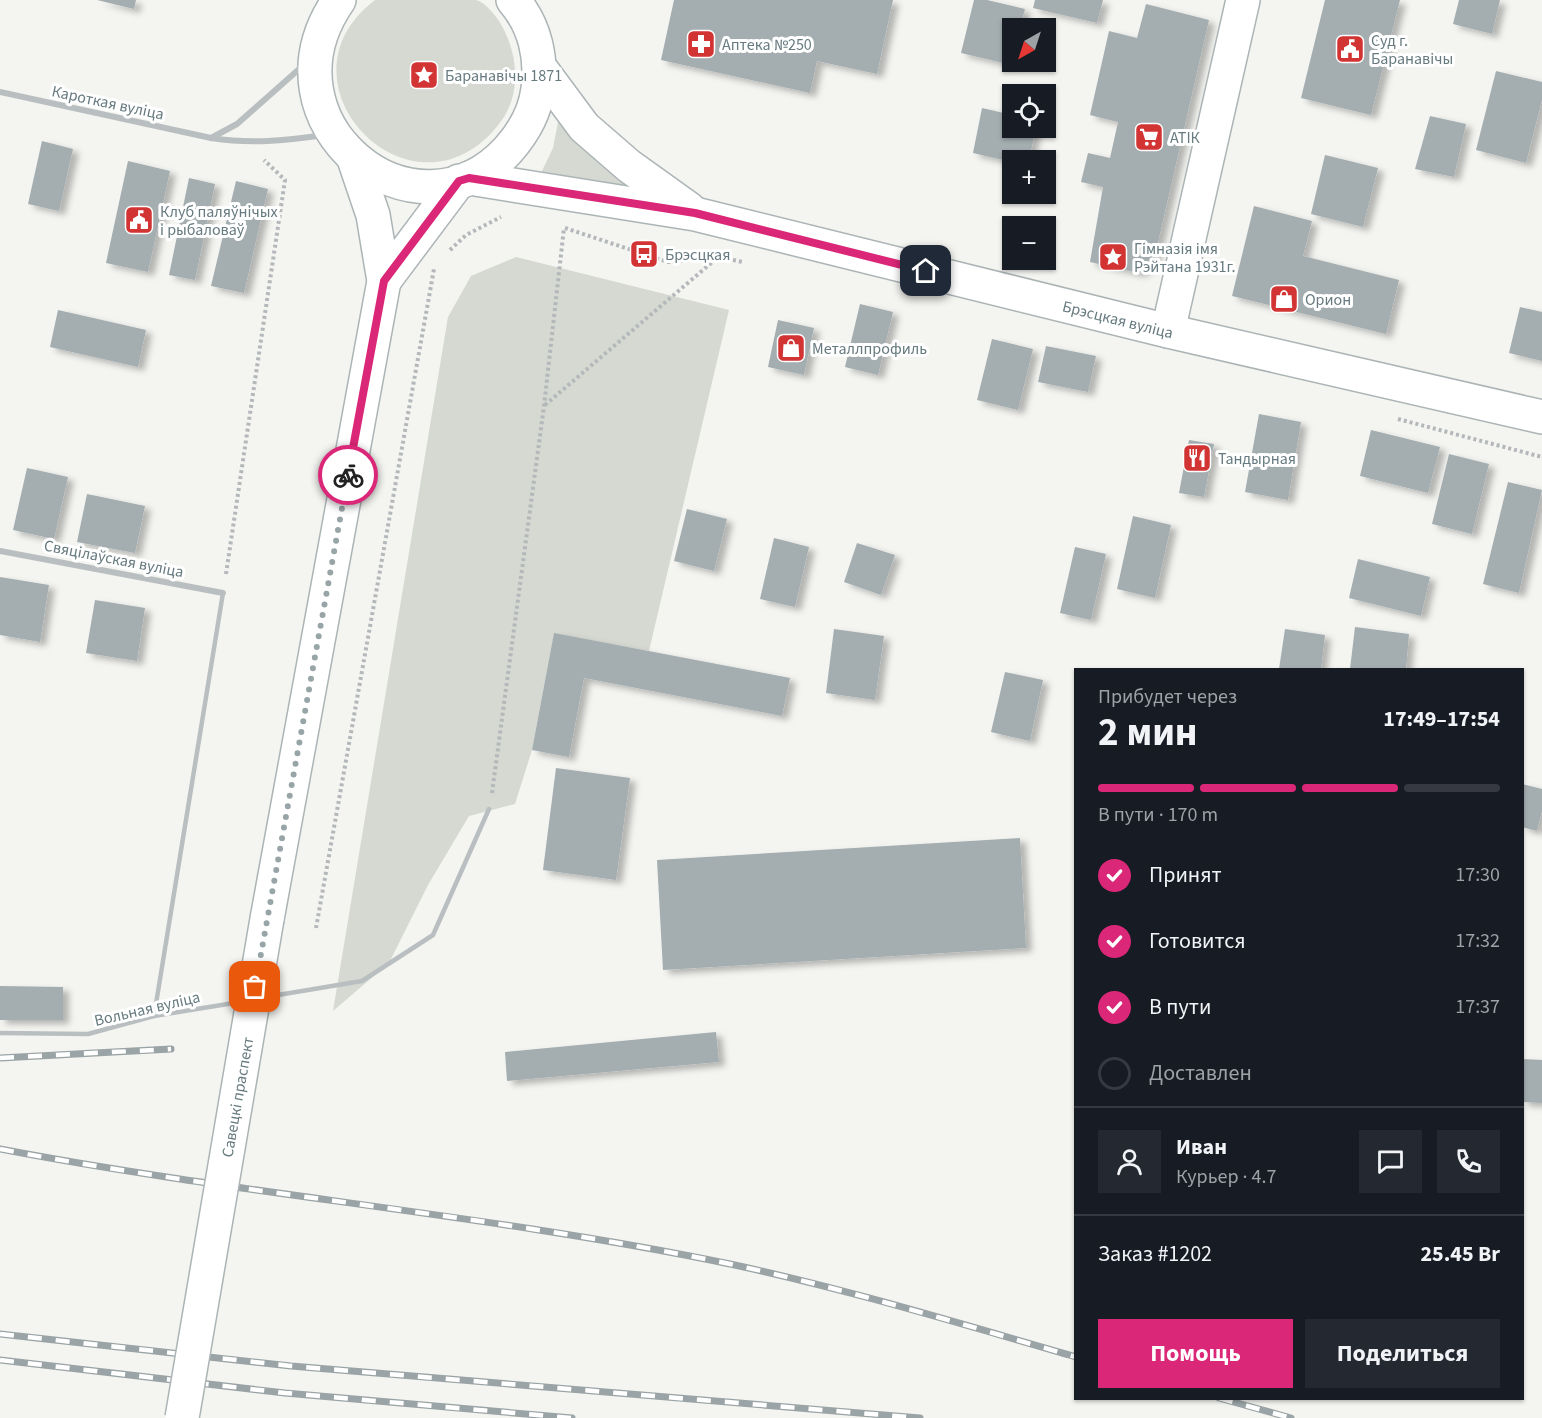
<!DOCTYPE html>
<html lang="ru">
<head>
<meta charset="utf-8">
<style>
  :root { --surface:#171b24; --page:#242831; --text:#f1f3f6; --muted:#9ea1a6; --line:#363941; --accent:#db2777 }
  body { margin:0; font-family:"Source Sans 3",sans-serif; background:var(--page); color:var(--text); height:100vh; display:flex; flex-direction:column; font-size:22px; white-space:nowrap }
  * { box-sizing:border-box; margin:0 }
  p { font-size:20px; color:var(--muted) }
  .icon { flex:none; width:33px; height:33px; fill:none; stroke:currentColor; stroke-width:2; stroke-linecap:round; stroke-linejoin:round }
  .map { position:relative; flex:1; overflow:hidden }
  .drawer { position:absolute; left:1074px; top:668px; width:450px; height:732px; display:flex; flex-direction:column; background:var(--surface); border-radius:0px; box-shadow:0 2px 4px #0004 }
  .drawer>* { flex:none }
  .needle { width:39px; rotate:219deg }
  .controls { position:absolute; left:1002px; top:18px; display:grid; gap:12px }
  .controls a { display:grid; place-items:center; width:54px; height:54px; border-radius:0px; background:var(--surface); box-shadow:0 2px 4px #0004; font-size:30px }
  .pin { position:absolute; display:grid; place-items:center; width:51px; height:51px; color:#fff; margin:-26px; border-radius:12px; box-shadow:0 3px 9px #0006 }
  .courier { position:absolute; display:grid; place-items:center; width:60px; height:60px; margin:-30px; border:4px solid #db2777; border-radius:50%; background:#fff; color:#222; box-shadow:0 2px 8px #0007 }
  .summary em { font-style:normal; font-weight:700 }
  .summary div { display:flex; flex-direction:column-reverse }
  .summary { display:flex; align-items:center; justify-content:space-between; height:102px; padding:0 24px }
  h1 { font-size:39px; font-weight:700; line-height:45px }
  .bar { display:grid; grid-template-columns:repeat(4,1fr); gap:9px 6px; align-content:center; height:72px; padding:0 24px }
  .bar i { height:8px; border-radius:4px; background:var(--line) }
  .bar .current { background:var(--accent) }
  .bar p { grid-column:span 4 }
  .line { display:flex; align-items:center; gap:15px; padding:0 24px; border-top:2px solid var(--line) }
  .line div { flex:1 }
  .round { display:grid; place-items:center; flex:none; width:63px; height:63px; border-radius:0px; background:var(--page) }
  ol { padding:0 24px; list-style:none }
  li { display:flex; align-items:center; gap:18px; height:66px }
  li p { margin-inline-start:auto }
  li .icon { padding:6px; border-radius:50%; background:var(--accent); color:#fff; stroke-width:4 }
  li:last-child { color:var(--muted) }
  li i { width:33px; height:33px; border:3px solid var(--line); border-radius:50% }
  .action { display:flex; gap:12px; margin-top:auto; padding:12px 24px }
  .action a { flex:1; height:69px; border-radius:0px; background:var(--accent); color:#fff; font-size:24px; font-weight:700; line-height:69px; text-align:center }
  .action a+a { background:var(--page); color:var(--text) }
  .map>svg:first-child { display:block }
  .green { fill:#d5d9d1 }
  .building { fill:#a4adb0; filter:url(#shadow) }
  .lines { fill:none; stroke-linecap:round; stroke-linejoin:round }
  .secondary-casing { stroke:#acb4b6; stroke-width:36 }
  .path { stroke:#b4b8ba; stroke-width:4; stroke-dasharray:3 3; stroke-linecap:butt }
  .service { stroke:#b9bfc1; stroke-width:4.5 }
  .minor { stroke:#b9bfc1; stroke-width:6 }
  .secondary { stroke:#fff; stroke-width:33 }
  .rail-casing { stroke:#9aa3a5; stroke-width:7 }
  .rail { stroke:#fff; stroke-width:4.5; stroke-dasharray:14; stroke-linecap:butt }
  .secondary-bridge-casing { stroke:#acb4b6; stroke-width:36; stroke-linecap:butt }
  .secondary-bridge { stroke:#fff; stroke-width:33 }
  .done { stroke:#98a5a7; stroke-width:6; stroke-dasharray:0 10.8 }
  .route { stroke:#db2777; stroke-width:8 }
  .labels { text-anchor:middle; stroke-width:6; stroke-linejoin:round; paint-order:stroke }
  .poi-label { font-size:16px; fill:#667a7f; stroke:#fff; text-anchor:start }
  .street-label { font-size:16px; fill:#667a7f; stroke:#fff }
</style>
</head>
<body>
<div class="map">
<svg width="1542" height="1418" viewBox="0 0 1542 1418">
  <defs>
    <filter id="shadow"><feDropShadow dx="6" dy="4" stdDeviation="3" flood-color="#0004"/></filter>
  </defs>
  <rect width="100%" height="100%" fill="#f4f4f1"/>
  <!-- green -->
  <g class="green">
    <path d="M 375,0 C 400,0 424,0 448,0 C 457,0 468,0 476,0 C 485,2 494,14 499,21 C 518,51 523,94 499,124 C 414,233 266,83 375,0 Z"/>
    <polygon points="559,117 639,194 540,175 553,148"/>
    <polygon points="516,257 729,310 649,651 554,634 532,750 515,804 469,816 428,885 389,963 333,1011 448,317 471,276"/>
  </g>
  <!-- building -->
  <g class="building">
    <polygon points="97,0 136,0 134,9"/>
    <polygon points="674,0 893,0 877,74 817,61 810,93 661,60"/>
    <polygon points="974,0 987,0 1025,9 1020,28 1012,28 1012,65 961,53"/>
    <polygon points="1035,0 1103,0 1097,23 1033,8"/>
    <polygon points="1325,0 1400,0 1371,115 1301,98"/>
    <polygon points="1459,0 1500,0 1492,34 1453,24"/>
    <polygon points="1146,4 1209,20 1154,260 1140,273 1090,262 1103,187 1081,182 1088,153 1110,158 1118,122 1090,115 1109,31 1137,38"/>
    <polygon points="1496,71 1542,82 1542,100 1526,163 1476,150"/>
    <polygon points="982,108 1012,115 1012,128 1036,128 1029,160 1012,162 973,153"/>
    <polygon points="1430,116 1466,124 1454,177 1415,169"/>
    <polygon points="42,141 73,149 59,211 28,204"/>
    <polygon points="1325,155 1378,168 1363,227 1311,214"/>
    <polygon points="128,161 170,171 148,272 106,263"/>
    <polygon points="189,178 215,184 195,280 169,275"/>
    <polygon points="236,181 268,189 244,293 211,286"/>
    <polygon points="1254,206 1312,221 1303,256 1399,280 1386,334 1232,296"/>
    <polygon points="860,304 893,312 878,375 845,367"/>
    <polygon points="1520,307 1542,312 1542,361 1509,353"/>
    <polygon points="58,310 146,330 138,367 50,347"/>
    <polygon points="778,320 814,328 804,375 768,367"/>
    <polygon points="992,339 1033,349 1018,410 977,400"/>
    <polygon points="1046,346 1096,356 1088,392 1038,382"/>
    <polygon points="1259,414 1301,422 1288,500 1245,492"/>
    <polygon points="1371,430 1440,447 1428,493 1360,476"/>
    <polygon points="1189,440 1214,444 1204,497 1179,493"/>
    <polygon points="1449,454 1489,464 1472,534 1432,524"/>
    <polygon points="27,468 68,477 54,539 13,530"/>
    <polygon points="1508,482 1542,490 1519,593 1483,584"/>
    <polygon points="87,494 145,506 135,553 77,542"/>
    <polygon points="687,509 727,519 714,571 674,561"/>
    <polygon points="1133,516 1171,525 1155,598 1117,589"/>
    <polygon points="774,538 809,547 795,607 760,599"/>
    <polygon points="857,543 895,555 881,595 844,582"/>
    <polygon points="1075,547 1106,554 1091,620 1060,613"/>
    <polygon points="1358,559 1430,577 1421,616 1349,598"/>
    <polygon points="0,577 49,585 40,642 0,635"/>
    <polygon points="95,600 145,608 137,661 86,653"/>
    <polygon points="1355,627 1409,634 1406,669 1350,669"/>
    <polygon points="834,629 884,636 875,700 826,693"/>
    <polygon points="1285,629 1325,635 1321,669 1279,669"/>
    <polygon points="554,633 790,678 782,716 584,678 569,757 532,750"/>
    <polygon points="1005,672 1043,680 1030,741 991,732"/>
    <polygon points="556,768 630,778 616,880 543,870"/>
    <polygon points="1522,784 1542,789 1542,811 1537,831 1522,827"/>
    <polygon points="1020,838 1026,948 663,970 657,860"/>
    <polygon points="0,986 63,987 63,1020 0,1020"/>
    <polygon points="716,1032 719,1062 507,1081 505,1052"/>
    <polygon points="1522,1059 1542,1060 1542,1103 1522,1102"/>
  </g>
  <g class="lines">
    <!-- secondary casing -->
    <g class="secondary-casing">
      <g id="secondary">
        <path d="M 339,0 C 254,122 414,252 508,150 C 524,132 535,113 538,89 C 542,58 535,25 513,0"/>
        <polyline points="541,69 584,127 629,166 689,209"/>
        <polyline points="469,178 695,214 1168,331 1542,417"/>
        <polyline points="384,281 459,181"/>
        <polyline points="1168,331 1243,0"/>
        <polyline points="267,919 384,281 373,215 354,159"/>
      </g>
    </g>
    <!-- path -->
    <g class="path">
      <polyline points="565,228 668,262 718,257 743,262"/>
      <polyline points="450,250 466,235 501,217"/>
      <polyline points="545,405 717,258"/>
      <polyline points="1398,419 1542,457"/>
      <polyline points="226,574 285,180 264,160"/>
      <polyline points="492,793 544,406 564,228"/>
      <polyline points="316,928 434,269"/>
    </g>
    <!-- service -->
    <g class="service">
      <polyline points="266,997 362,981 433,935 489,809"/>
      <polyline points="154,1016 223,593"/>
      <polyline points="0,1033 88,1034 154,1016 240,1002"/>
    </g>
    <!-- minor -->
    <g class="minor">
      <path d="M 0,92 L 211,138 C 250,144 284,141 324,135"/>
      <polyline points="211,138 237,124 306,63"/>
      <polyline points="0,551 223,593"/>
    </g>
    <!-- secondary -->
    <use href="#secondary" class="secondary"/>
    <!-- rail casing -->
    <g class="rail-casing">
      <g id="rail">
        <polyline points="0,1058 171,1049"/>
        <path d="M 0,1149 C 242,1195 488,1214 730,1264 C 847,1289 961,1324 1076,1357"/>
        <polyline points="0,1334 291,1366 920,1418"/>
        <polyline points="0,1360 285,1393 572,1418"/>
        <polyline points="1219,1398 1291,1418"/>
      </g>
    </g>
    <!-- rail -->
    <use href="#rail" class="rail"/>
    <!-- secondary-bridge casing -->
    <g class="secondary-bridge-casing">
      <polyline id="secondary-bridge" points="182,1418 267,919"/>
    </g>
    <!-- secondary-bridge -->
    <use href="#secondary-bridge" class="secondary-bridge"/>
  </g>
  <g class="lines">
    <!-- done -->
    <polyline class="done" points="255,987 348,475"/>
    <!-- route -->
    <polyline class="route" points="348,475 384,281 459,181 469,178 695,213 926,271"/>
  </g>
  <!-- icons -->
  <defs>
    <g id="pharmacy-square" transform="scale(1.5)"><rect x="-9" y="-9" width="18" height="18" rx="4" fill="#d23434" stroke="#fff"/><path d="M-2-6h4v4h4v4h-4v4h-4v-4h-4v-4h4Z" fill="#fff"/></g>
    <g id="civic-square" transform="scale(1.5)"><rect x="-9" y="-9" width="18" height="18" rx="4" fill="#d23434" stroke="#fff"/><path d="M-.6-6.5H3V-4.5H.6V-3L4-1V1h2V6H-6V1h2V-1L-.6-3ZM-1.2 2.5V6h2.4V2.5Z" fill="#fff"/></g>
    <g id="sight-square" transform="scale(1.5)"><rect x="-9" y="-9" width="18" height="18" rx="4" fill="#d23434" stroke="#fff"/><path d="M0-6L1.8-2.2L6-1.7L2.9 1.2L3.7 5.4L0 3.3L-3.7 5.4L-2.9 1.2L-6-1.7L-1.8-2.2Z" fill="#fff"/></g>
    <g id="supermarket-square" transform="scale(1.5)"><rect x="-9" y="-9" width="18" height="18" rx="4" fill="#d23434" stroke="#fff"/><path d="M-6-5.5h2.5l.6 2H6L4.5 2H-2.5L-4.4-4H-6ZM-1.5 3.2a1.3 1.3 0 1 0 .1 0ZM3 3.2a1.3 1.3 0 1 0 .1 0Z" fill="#fff"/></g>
    <g id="bus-square" transform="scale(1.5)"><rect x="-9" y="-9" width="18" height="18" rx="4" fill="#d23434" stroke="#fff"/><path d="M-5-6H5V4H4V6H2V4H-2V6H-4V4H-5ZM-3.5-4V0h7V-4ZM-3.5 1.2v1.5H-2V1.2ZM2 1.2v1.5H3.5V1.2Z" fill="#fff"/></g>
    <g id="shop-square" transform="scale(1.5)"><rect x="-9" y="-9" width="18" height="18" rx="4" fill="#d23434" stroke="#fff"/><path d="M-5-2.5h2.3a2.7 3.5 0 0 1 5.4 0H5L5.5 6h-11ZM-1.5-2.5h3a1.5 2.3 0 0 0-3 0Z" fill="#fff"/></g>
    <g id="restaurant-square" transform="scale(1.5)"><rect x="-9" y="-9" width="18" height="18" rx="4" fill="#d23434" stroke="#fff"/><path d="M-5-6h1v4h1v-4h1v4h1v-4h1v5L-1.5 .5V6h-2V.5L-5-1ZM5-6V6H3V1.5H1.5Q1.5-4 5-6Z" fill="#fff"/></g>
  </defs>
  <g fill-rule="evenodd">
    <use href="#pharmacy-square" x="701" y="44"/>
    <use href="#civic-square" x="1350" y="49"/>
    <use href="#sight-square" x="424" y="75"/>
    <use href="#supermarket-square" x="1149" y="137"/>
    <use href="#civic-square" x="139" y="220"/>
    <use href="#bus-square" x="644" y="254"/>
    <use href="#sight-square" x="1113" y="257"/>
    <use href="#shop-square" x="1284" y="299"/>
    <use href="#shop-square" x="791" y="348"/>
    <use href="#restaurant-square" x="1197" y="458"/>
  </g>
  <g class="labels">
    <!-- poi labels -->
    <g class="poi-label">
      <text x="1371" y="46">Суд г.<tspan x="1371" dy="18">Баранавічы</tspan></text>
      <text x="722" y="50">Аптека №250</text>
      <text x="445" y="81">Баранавічы 1871</text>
      <text x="1170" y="143">АТІК</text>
      <text x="160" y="217">Клуб паляўнічых<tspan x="160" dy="18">і рыбаловаў</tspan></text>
      <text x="1134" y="254">Гімназія імя<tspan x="1134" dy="18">Рэйтана 1931г.</tspan></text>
      <text x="665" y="260">Брэсцкая</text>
      <text x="1305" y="305">Орион</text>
      <text x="812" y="354">Металлпрофиль</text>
      <text x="1218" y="464">Тандырная</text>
    </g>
    <!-- street labels -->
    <g class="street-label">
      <text transform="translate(108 102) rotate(12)" y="6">Кароткая вуліца</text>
      <text transform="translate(1118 319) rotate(14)" y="6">Брэсцкая вуліца</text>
      <text transform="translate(114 558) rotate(11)" y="6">Свяцілаўская вуліца</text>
      <text transform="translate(147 1008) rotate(-13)" y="6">Вольная вуліца</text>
      <text transform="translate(237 1097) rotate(-80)" y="6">Савецкі праспект</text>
    </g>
  </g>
</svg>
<div class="controls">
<a><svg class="needle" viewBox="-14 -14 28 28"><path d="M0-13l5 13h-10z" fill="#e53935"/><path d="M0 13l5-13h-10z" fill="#9ea1a6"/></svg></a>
<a><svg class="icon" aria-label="locate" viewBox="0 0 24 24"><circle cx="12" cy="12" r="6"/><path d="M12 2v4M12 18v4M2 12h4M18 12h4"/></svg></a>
<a>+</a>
<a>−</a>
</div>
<div class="pin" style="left:255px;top:987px;background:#ea580c"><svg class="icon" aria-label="bag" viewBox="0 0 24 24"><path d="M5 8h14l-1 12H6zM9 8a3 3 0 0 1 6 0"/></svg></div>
<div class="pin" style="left:926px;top:271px;background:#1f2937"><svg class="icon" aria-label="home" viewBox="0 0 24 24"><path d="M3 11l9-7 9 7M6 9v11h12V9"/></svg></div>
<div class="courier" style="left:348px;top:475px"><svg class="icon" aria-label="bike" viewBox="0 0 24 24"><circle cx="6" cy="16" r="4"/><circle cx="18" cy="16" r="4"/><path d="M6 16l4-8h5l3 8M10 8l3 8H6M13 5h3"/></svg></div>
<section class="drawer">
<div class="summary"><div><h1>2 мин</h1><p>Прибудет через</p></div><em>17:49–17:54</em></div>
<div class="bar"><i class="current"></i><i class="current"></i><i class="current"></i><i></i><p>В пути · 170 m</p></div>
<ol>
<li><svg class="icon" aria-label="check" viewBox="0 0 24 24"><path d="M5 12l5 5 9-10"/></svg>Принят<p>17:30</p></li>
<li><svg class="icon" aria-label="check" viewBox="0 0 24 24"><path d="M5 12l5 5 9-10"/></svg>Готовится<p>17:32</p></li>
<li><svg class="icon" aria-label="check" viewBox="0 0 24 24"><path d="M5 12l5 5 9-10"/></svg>В пути<p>17:37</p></li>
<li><i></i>Доставлен</li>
</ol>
<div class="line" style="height:108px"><a class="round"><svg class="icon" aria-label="person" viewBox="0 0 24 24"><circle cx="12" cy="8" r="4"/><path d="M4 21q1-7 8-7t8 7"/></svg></a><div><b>Иван</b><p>Курьер · 4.7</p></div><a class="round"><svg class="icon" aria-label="chat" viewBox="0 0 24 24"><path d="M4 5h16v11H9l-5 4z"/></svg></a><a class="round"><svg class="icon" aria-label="phone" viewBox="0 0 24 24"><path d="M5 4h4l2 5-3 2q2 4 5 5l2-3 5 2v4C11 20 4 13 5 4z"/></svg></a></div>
<div class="line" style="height:78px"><div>Заказ #1202</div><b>25.45 Br</b></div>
<div class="action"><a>Помощь</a><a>Поделиться</a></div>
</section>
</div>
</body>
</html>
